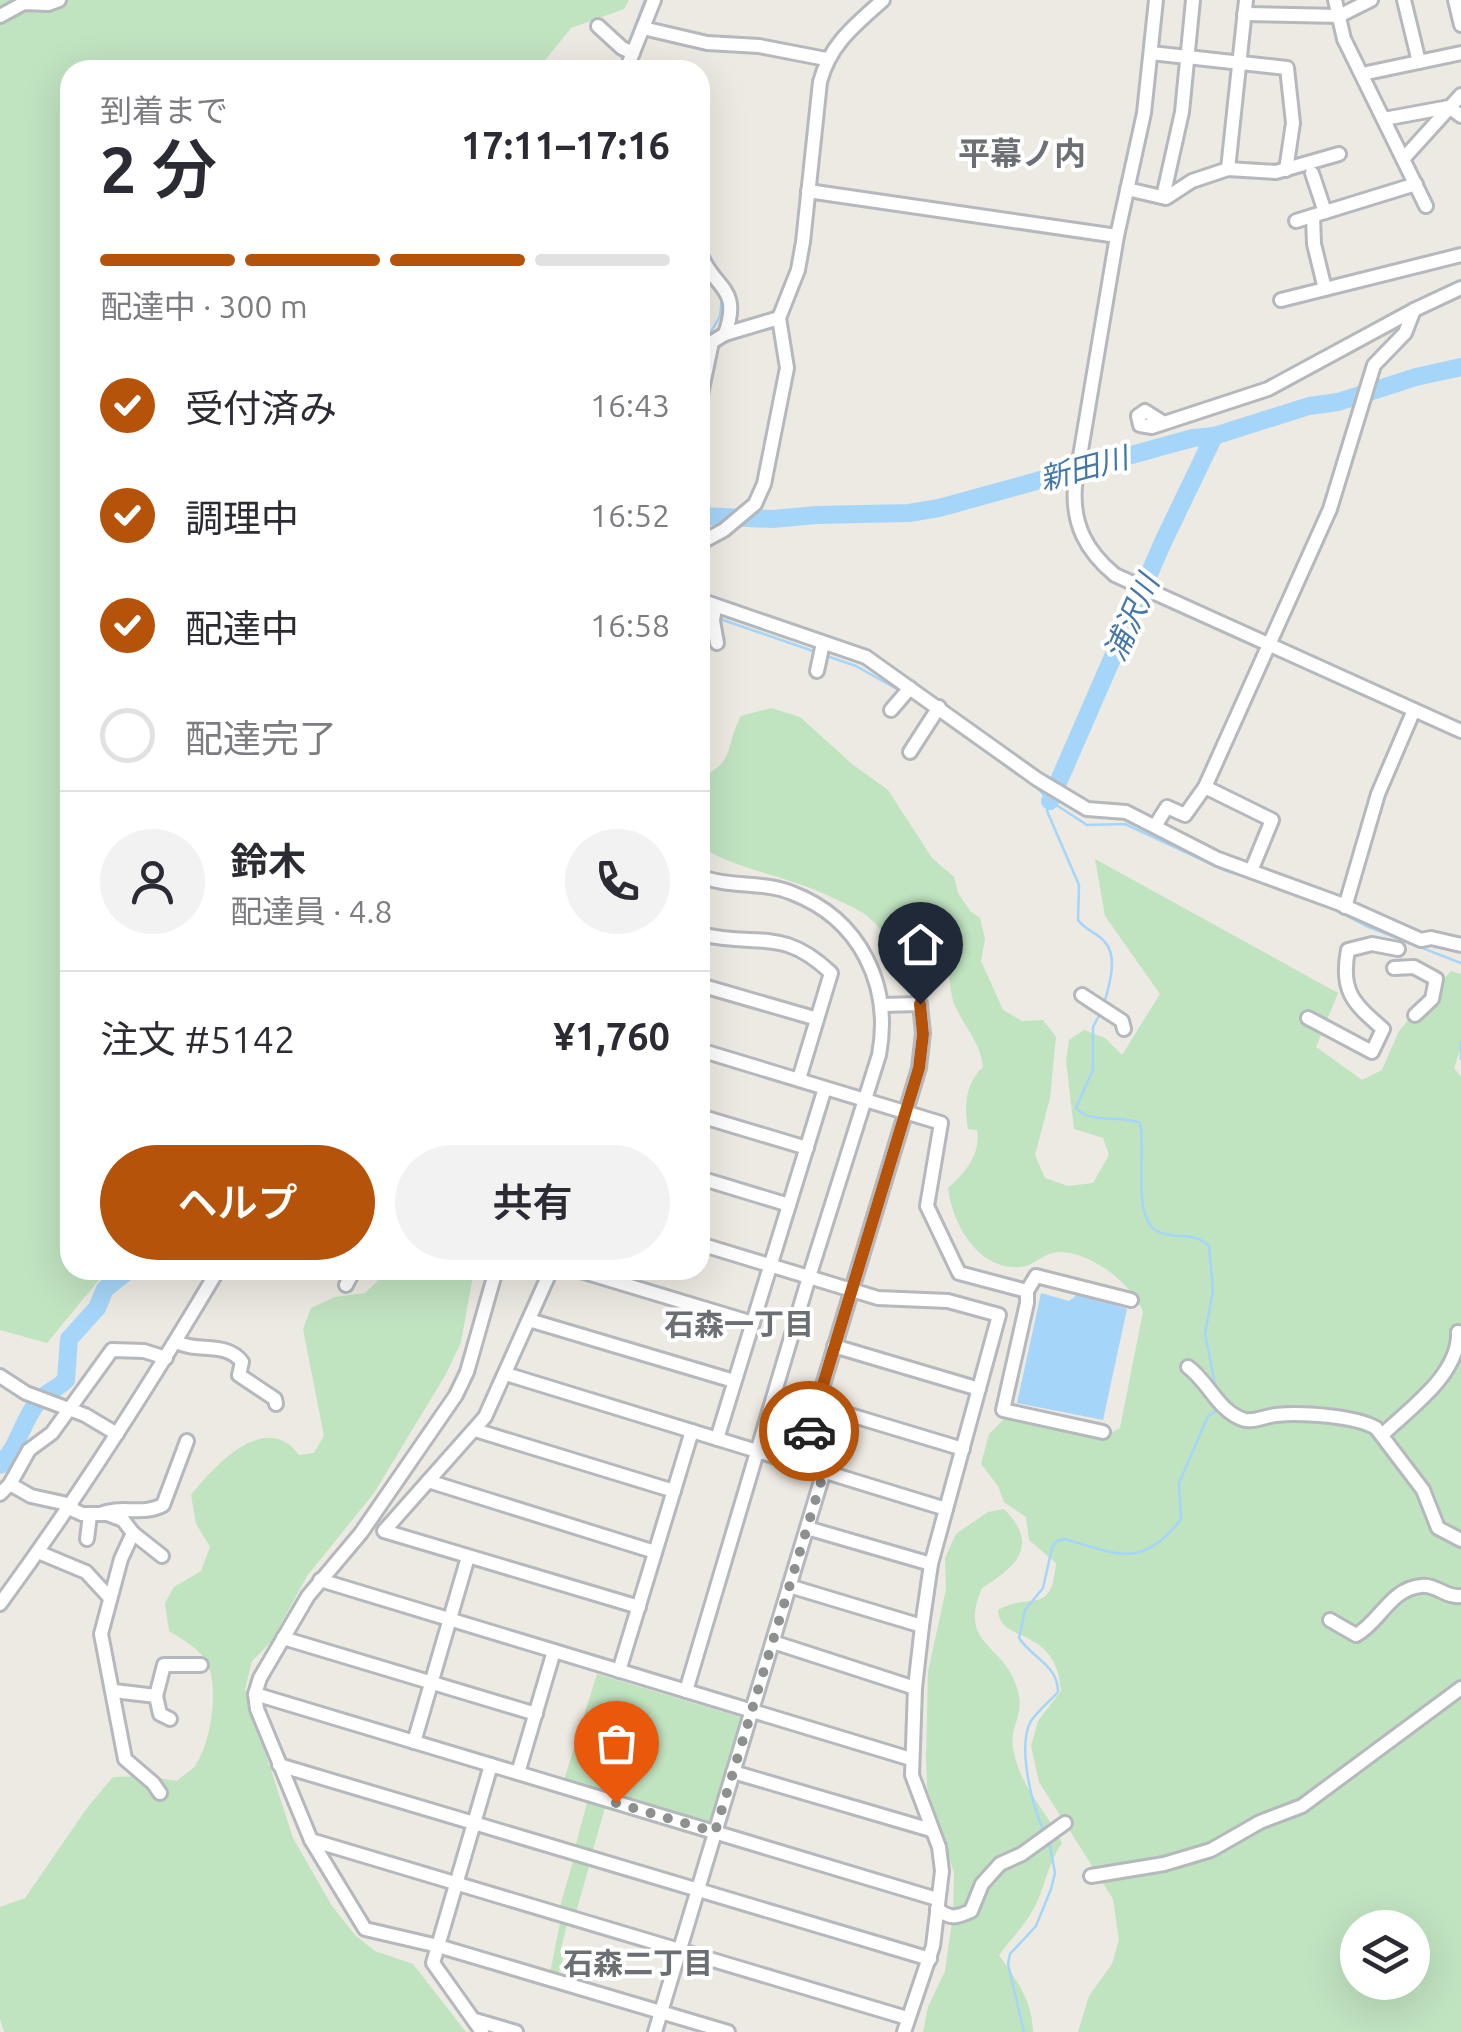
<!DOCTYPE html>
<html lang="ja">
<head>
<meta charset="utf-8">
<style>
  :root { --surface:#fff; --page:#f2f2f3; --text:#2b2b33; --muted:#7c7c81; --line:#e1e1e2; --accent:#b45309 }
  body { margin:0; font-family:Ubuntu,"Noto Sans JP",sans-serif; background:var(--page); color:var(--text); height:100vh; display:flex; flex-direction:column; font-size:38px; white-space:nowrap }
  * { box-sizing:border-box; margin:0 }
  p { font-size:32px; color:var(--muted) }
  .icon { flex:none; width:55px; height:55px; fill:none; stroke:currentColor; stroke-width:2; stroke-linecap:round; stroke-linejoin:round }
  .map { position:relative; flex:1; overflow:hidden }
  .panel { position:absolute; left:60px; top:60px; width:650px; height:1220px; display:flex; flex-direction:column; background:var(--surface); border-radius:30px; box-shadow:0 10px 40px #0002 }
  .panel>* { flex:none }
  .buttons { position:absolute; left:1340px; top:1910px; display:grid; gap:20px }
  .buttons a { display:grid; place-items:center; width:90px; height:90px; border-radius:50%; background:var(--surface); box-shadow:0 10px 40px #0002; font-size:50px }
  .pin { position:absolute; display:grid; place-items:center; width:85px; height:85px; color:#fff; margin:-102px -42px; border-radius:50% 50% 50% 0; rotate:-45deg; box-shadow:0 0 10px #0007 }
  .pin .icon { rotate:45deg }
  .courier { position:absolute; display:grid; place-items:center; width:100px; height:100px; margin:-50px; border:8px solid #b45309; border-radius:50%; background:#fff; color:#222; box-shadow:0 2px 12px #0007 }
  .overview em { font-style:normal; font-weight:600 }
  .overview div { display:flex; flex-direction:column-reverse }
  .overview { display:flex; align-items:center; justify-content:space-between; height:170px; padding:0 40px }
  h1 { font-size:65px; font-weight:600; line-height:75px }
  .bar { display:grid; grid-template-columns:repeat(4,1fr); gap:15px 10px; align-content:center; height:120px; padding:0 40px }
  .bar i { height:12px; border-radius:8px; background:var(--line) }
  .bar .active { background:var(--accent) }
  .bar p { grid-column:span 4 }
  .line { display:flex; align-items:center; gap:25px; padding:0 40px; border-top:2px solid var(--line) }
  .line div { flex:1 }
  .round { display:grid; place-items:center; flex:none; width:105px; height:105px; border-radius:52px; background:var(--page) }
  ol { padding:0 40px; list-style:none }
  li { display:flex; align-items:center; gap:30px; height:110px }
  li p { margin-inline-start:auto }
  li .icon { padding:10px; border-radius:50%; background:var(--accent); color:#fff; stroke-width:4 }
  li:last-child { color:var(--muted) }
  li i { width:55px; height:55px; border:5px solid var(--line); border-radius:50% }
  .primary-button { display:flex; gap:20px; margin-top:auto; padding:20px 40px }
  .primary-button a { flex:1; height:115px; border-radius:60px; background:var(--accent); color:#fff; font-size:40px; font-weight:600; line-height:115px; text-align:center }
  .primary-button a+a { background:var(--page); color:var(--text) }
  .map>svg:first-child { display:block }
  .green { fill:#c0e3c0; fill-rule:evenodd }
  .water { fill:#a5d6f9 }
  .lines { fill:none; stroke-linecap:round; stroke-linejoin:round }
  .stream { stroke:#a5d6f9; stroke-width:2.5 }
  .river { stroke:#a5d6f9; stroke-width:18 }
  .minor-casing { stroke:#b5b8bc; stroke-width:18 }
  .minor { stroke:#fff; stroke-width:12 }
  .done { stroke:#8e8f8f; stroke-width:10; stroke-dasharray:0 18 }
  .route { stroke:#b45309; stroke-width:12 }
  .labels { text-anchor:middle; stroke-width:8; stroke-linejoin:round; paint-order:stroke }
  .water-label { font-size:30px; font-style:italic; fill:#4477a9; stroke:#fff }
  .neighbourhood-label { font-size:30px; font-weight:bold; fill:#6c7074; stroke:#fff }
  .quarter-label { font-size:32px; font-weight:bold; fill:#6c7074; stroke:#fff }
</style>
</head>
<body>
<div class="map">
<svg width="1461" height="2032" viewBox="0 0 1461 2032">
  <rect width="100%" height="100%" fill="#eceae2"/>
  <!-- green -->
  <g class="green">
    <polygon points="0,0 629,0 624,9 571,28 537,70 70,70 70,1270 107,1270 47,1343 0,1330"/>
    <path d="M 771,708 L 800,717 L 852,764 L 888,790 L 932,858 L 954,877 L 958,893 L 970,911 L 980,918 L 985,939 L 981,961 L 1003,1010 L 1022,1021 L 1043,1020 L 1056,1037 L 1050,1098 L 1035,1155 L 1045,1178 L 1068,1186 L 1093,1183 L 1109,1155 L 1103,1138 L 1074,1129 L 1066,1061 L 1069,1040 L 1084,1030 L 1105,1038 L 1122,1055 L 1160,994 L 1105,916 L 1095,859 L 1338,993 L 1316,1047 L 1362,1080 L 1382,1070 L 1399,1031 L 1451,971 L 1461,974 L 1461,1047 L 1454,1068 L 1461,1077 L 1461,2032 L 1078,2032 L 1089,1996 L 1112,1964 L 1119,1940 L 1113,1899 L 1039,1782 L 1031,1746 L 1038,1721 L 1061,1691 C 1056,1624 999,1645 998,1610 C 1033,1591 1051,1617 1056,1563 L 1029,1540 L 1026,1517 L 1004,1502 L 998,1486 L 981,1464 L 989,1434 L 1004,1419 L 1030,1417 L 1103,1437 L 1120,1428 L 1143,1312 C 1133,1284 1089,1250 1057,1252 C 1043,1253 1034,1266 1021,1267 C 978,1271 952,1223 948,1188 C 966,1172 981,1154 977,1130 L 968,1129 C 964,1106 965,1084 983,1067 C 981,1044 966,1029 956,1008 C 946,986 953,964 941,943 C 926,940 914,946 903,943 C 884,938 880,926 866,915 C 856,908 842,902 831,897 C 792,877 733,869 700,846 L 700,778 C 737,760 724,748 741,716 ZM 1358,1928 L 1412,1928 L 1412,1982 L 1358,1982 Z"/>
    <path d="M 389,1270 L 474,1270 L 461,1342 L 446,1374 L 374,1493 L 307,1576 L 271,1642 L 252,1661 L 245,1689 L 293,1838 L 332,1906 L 355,1935 L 375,1951 L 413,1964 L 466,2032 L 4,2032 L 0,2019 L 0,1907 L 25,1898 L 87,1808 L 113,1777 L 147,1776 L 177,1781 C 182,1776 191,1771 195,1766 C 211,1743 218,1693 209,1667 C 204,1651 182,1639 169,1631 L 165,1603 L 174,1587 L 201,1571 L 210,1547 L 196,1524 L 191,1495 C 216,1464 266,1410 299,1455 L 314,1453 L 324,1436 L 303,1329 L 311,1308 L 335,1297 L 365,1293 Z"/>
    <path d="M 1004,1509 C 1040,1545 1017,1566 982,1588 C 957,1646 1004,1643 1017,1688 C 1026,1715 1009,1726 1013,1748 C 1019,1786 1046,1810 1062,1843 C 1049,1862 1046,1881 1037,1902 C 1027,1924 1012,1937 999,1955 C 1017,1981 1032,2000 1033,2032 L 923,2032 L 928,2007 L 945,1971 L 953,1915 L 954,1873 L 927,1787 L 926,1759 L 928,1672 L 946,1589 L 945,1558 L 956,1534 L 988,1512 Z"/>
    <polygon points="597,1674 743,1718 711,1822 705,1825 564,1780"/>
    <polygon points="588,1799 606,1804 592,1853 575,1848"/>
    <polygon points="574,1858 590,1863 576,1912 560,1907"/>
    <polygon points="560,1923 567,1925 560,1952 564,1954 558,1976 550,1973"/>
  </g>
  <!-- water -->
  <polygon class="water" points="1041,1293 1069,1301 1078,1294 1127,1309 1103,1420 1017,1403"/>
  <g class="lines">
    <!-- stream -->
    <g class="stream">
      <polyline points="628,45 645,0"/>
      <polyline points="619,70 624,57"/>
      <polyline points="700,271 711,283"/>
      <polyline points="700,351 720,316 722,298"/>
      <polyline points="720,619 816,652"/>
      <polyline points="824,655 856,666 902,692"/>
      <polyline points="909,696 931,712"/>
      <polyline points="937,716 1036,787 1050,801 1087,825 1125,824 1224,870 1266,883"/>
      <path d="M 1050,801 L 1047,811 L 1079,885 L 1078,920 C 1085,930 1096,932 1104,941 C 1119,956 1109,986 1104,1004"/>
      <polyline points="1330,907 1366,926 1461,963"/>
      <path d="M 1101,1012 L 1093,1027 L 1093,1070 L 1076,1108 C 1090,1124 1120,1115 1140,1123 C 1147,1151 1131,1217 1157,1231 C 1175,1241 1192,1230 1209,1246 L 1213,1291 L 1205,1334 L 1216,1389"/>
      <polyline points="1461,1042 1461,1059"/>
      <path d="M 1043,1829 C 1032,1806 1017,1745 1031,1721 C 1038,1711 1050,1701 1058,1692 C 1058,1665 1032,1658 1019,1638 L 1025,1610 L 1043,1588 L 1052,1548 L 1057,1541 L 1065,1539 C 1117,1554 1142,1570 1181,1519 L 1179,1483 L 1208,1416 L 1215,1412 L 1216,1406"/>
      <polyline points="1024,2032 1008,1964 1010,1954 1036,1926 1051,1889 1055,1873 1049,1841"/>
    </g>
    <!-- river -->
    <g class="river">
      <polyline points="700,516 772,519 817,515 909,513 939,508 1193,438 1214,436 1309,406 1338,402 1416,377 1461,367"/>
      <polyline points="1050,801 1163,542 1214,436"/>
      <path d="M 0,1465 C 19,1445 20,1428 34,1407 C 42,1394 56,1390 66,1380 L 69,1339 L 97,1308 L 105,1289 L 129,1270"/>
    </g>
    <!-- minor casing -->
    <g class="minor-casing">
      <g id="minor">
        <path d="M 1156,0 L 1144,113 L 1117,236 L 1075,486 C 1072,524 1086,551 1115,575 L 1461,731"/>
        <polyline points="1335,0 1344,39 1426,206"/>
        <polyline points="1404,0 1419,62"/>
        <polyline points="1455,0 1461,25"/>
        <polyline points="1244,14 1339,16 1371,0"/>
        <polyline points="0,16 24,3 48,4 59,0"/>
        <polyline points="598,26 622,48 633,53"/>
        <polyline points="643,28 707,43 759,46 826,59"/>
        <polyline points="1151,53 1287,68 1293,123 1286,170"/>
        <polyline points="626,70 654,0"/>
        <polyline points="1362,74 1461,53"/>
        <polyline points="1384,119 1449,107 1461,116"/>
        <polyline points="1404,158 1461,95"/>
        <polyline points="1228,169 1246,0"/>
        <polyline points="1312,173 1325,212"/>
        <polyline points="1127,189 1166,198 1192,181 1228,169 1276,172 1339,154"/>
        <polyline points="808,191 1117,236"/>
        <polyline points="1163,197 1182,112 1193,0"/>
        <polyline points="1313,216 1314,244 1325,289"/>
        <polyline points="1296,221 1416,184"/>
        <path d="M 700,253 C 714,290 742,286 725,334 L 712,342 L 700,399"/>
        <polyline points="1281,300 1461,255"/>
        <polyline points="725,334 779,318"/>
        <polyline points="1164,423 1145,411 1138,416 1140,425 1152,427 1268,389 1414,310"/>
        <path d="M 700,543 L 724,530 L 755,504 L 764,484 L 787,368 L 779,318 L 798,270 L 803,242 L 820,82 C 830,44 855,25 883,0"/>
        <polyline points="700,600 866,657 1037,779 1087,809 1126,812 1218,859 1338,903 1421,940 1431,938 1461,945"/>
        <polyline points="715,607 713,621 717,643"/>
        <polyline points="817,671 823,643"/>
        <polyline points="891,710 910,688"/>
        <polyline points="910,752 939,707"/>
        <polyline points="1205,787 1272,820 1251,871"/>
        <polyline points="1155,826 1167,807 1185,815 1205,787 1330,509 1374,365 1405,333 1414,310 1461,288"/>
        <polyline points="1345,907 1378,794 1414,710"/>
        <path d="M 700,934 C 758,948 782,926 831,973 L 799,1079"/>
        <polyline points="1394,968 1414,967 1436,979 1432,999 1415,1015"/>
        <polyline points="700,985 814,1018"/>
        <polyline points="1082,995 1122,1021 1124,1029"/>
        <path d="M 1308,1018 L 1372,1052 L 1383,1029 C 1353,1003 1340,991 1348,950 L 1372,944 L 1398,949"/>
        <polyline points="700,1050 941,1123 927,1206 959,1273 1027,1291"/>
        <polyline points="700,1116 807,1148"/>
        <polyline points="700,1178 789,1205"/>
        <polyline points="700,1244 878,1298 948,1301 999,1315 931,1564 922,1626 915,1688 912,1775 939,1847 942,1871 933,1946 904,2032"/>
        <polyline points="496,1270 467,1372 456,1395 361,1533 308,1596 260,1678 255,1694 257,1709 311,1840 365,1929 438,1946 728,2032"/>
        <polyline points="551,1270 485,1417 384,1531 639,1607"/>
        <polyline points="577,1270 753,1323"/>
        <polyline points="346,1285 354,1270"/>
        <polyline points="529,1320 734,1381"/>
        <path d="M 176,1342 C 198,1353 226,1341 242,1362 L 239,1375 L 275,1399 L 276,1404"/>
        <polyline points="834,1346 979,1389"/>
        <path d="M 1188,1367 C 1209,1382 1218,1412 1245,1420 C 1254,1422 1266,1416 1276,1415 C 1300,1412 1356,1416 1376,1428 L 1423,1490 L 1438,1528 L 1461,1540"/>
        <polyline points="506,1374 946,1509"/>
        <polyline points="0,1376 26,1393 85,1415 117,1434"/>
        <polyline points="817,1405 963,1449"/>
        <polyline points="475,1430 674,1491"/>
        <polyline points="1103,1432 1003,1410 1027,1303 1027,1291 1036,1276 1131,1300"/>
        <path d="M 1382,1435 C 1409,1409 1460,1374 1458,1332"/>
        <polyline points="717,1439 825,1088"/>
        <polyline points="799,1464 919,1068 923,1033 920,1004 882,1005"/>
        <polyline points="428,1481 655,1552"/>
        <polyline points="10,1484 31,1496 72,1505"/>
        <polyline points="0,1494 10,1484 29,1450 52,1433 112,1350 144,1351 166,1358"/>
        <polyline points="69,1508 82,1514 107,1514 123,1520 133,1533 162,1556"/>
        <path d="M 100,1514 C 121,1505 143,1516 163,1505 L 187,1441"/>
        <polyline points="807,1528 931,1564"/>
        <polyline points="133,1533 121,1559 101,1634 125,1759 153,1783 160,1793"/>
        <polyline points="87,1539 90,1515"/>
        <polyline points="38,1552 86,1572 110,1598"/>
        <polyline points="320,1580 911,1759"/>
        <polyline points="789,1586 922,1626"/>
        <path d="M 0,1604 C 79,1496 150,1385 218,1270"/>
        <path d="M 1330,1620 L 1356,1635 C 1380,1622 1390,1589 1421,1586 C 1436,1584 1446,1598 1461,1596"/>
        <polyline points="283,1638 536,1714"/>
        <polyline points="773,1642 915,1688"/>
        <polyline points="619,1671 692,1431"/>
        <polyline points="114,1691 156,1696 160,1714 170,1719"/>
        <path d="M 686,1691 L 809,1277 L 879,1055 C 892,985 860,919 792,893 C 763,881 729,888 700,876"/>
        <polyline points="255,1694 937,1899"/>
        <polyline points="156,1696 164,1665 201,1665"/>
        <polyline points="414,1742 468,1557"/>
        <polyline points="279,1765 930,1959"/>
        <polyline points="733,1772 931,1830"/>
        <polyline points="518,1773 554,1651"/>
        <polyline points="311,1840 907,2018"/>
        <polyline points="1091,1876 1164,1864 1211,1850 1260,1822 1302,1806 1461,1688"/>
        <path d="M 937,1909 C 951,1919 955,1918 971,1911 L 982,1884 L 1000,1864 L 1022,1854 L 1065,1823"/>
        <polyline points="475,2020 516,2032"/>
        <polyline points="482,2032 433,1963 491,1765"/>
        <polyline points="655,2032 824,1471"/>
      </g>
    </g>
    <!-- minor -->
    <use href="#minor" class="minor"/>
  </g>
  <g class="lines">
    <!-- done -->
    <polyline class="done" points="616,1803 715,1832 824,1472 799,1464 809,1431"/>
    <!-- route -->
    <polyline class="route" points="809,1431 919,1068 923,1034 920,1004"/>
  </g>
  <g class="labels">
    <!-- water labels -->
    <g class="water-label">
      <text transform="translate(1084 469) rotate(-15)" y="10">新田川</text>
      <text transform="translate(1132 618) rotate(-66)" y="10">浦沢川</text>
    </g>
    <!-- neighbourhood labels -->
    <g class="neighbourhood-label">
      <text x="739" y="1335">石森一丁目</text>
      <text x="638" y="1974">石森二丁目</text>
    </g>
    <!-- quarter labels -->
    <g class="quarter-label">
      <text x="1022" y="165">平幕ノ内</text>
    </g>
  </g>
</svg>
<div class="buttons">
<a><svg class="icon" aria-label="layers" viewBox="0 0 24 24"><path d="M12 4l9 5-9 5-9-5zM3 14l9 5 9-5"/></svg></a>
</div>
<div class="pin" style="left:616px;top:1803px;background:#ea580c"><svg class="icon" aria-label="bag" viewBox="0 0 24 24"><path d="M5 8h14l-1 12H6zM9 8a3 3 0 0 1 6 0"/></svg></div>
<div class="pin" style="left:920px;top:1004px;background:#1f2937"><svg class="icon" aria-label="home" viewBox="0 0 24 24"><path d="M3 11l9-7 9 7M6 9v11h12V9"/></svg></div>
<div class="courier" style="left:809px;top:1431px"><svg class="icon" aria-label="car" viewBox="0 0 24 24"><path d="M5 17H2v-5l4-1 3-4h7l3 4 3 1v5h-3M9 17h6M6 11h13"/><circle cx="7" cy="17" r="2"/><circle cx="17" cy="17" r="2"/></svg></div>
<section class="panel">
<div class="overview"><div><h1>2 分</h1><p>到着まで</p></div><em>17:11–17:16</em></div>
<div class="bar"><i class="active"></i><i class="active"></i><i class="active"></i><i></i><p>配達中 · 300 m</p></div>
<ol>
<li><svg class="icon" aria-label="check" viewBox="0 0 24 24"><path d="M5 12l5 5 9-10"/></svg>受付済み<p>16:43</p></li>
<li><svg class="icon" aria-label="check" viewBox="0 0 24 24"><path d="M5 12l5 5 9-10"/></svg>調理中<p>16:52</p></li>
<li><svg class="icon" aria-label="check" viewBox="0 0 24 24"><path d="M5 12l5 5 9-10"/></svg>配達中<p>16:58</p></li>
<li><i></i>配達完了</li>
</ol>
<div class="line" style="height:180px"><a class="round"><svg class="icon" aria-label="person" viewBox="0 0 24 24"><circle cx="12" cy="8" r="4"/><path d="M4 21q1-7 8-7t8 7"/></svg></a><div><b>鈴木</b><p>配達員 · 4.8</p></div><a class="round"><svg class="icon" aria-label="phone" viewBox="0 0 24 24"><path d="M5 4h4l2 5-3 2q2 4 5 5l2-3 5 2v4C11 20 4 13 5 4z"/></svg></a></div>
<div class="line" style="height:130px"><div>注文 #5142</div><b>¥1,760</b></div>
<div class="primary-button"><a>ヘルプ</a><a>共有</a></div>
</section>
</div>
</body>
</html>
